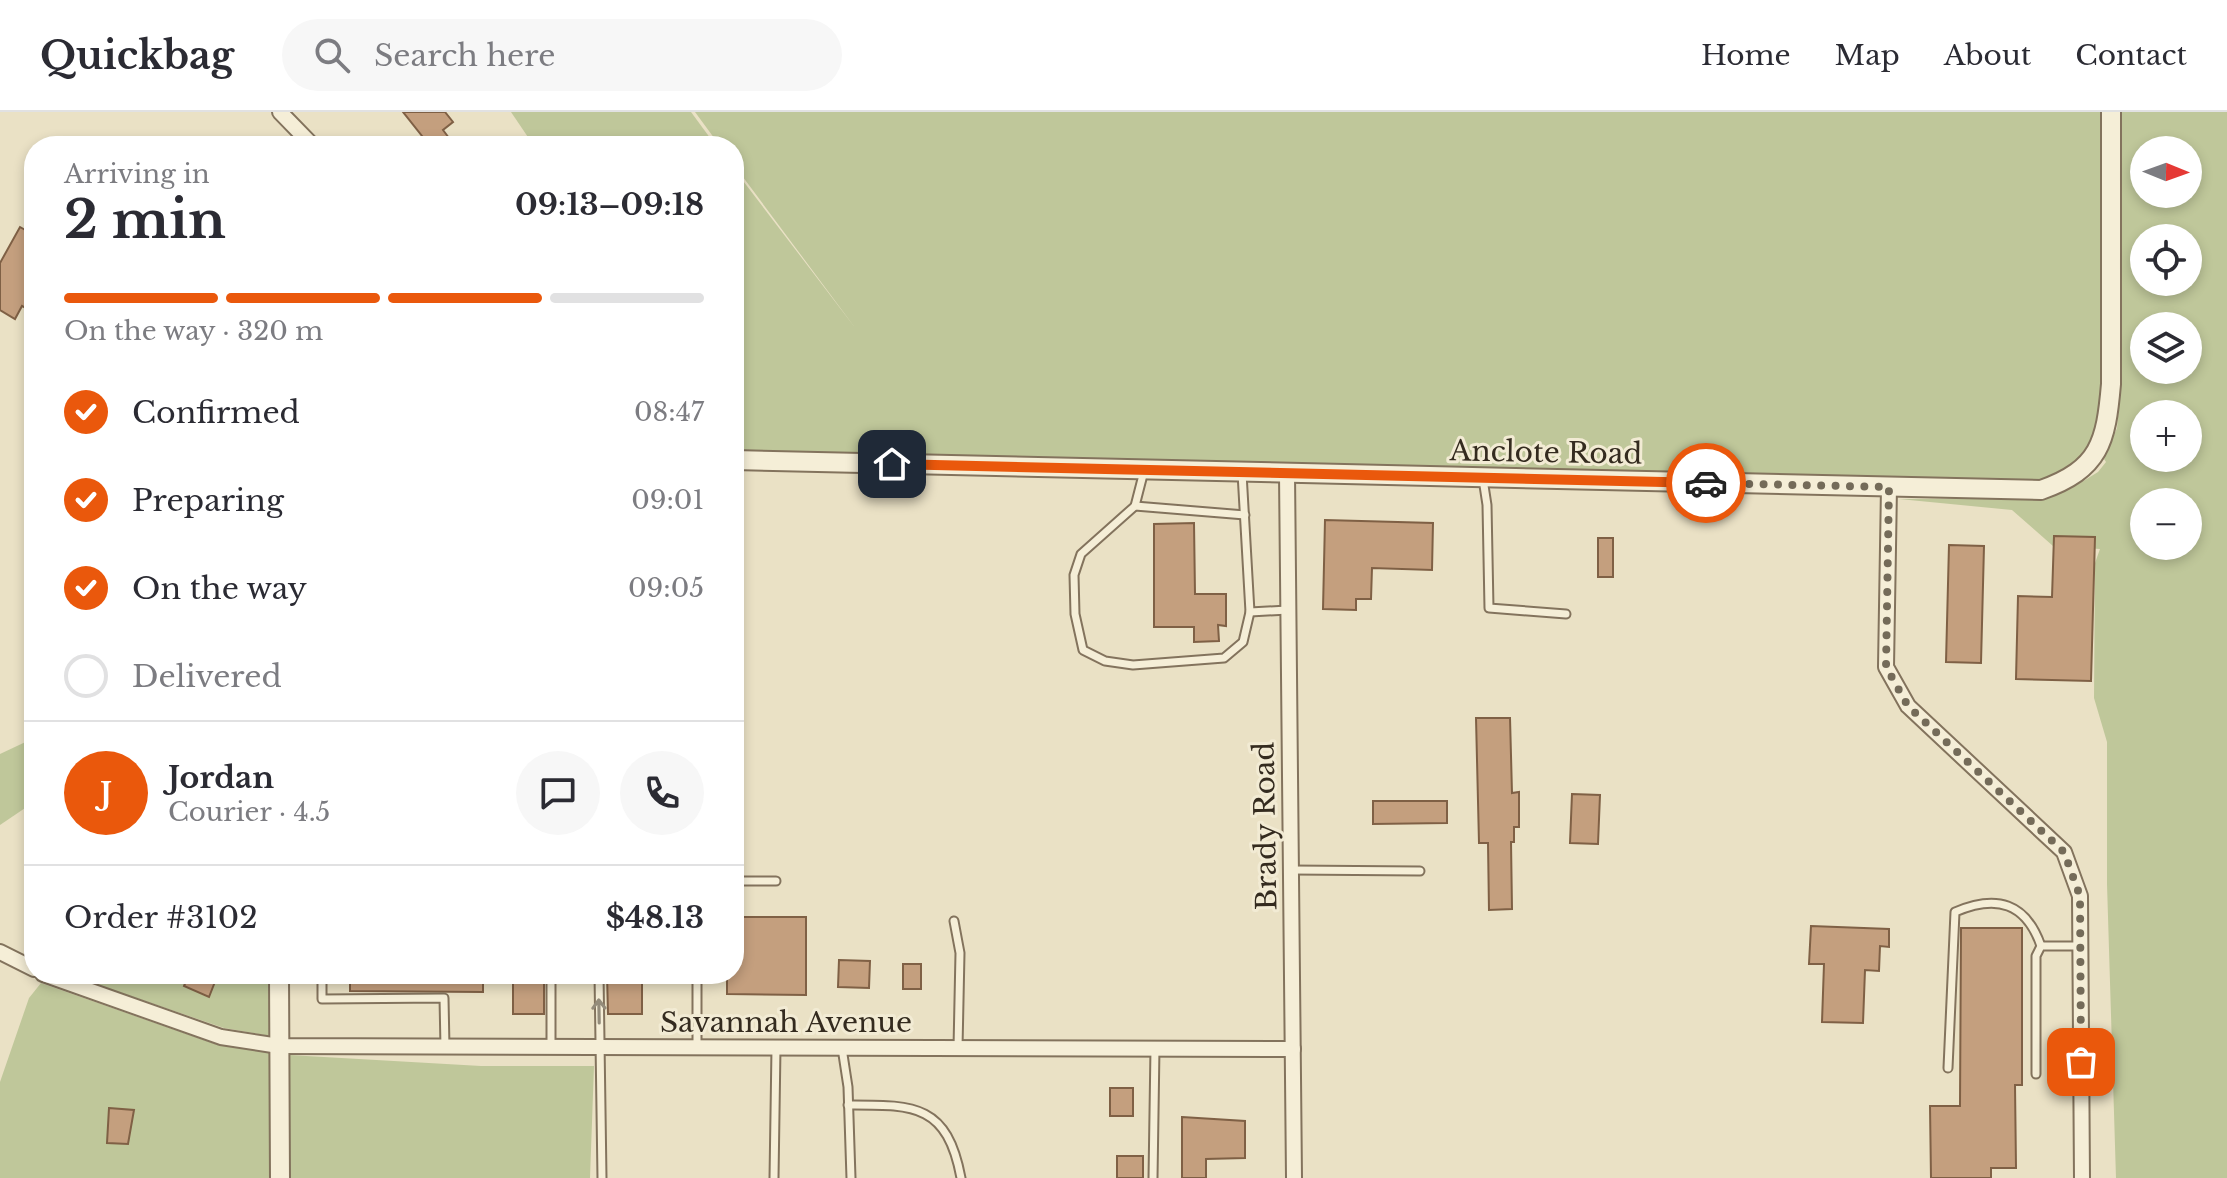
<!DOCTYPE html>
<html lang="en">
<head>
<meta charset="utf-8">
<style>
  :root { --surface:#fff; --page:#f7f7f7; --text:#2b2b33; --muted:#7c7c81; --line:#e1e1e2; --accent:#ea580c }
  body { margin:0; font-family:"Libre Baskerville",serif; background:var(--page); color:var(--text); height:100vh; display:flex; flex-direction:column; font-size:30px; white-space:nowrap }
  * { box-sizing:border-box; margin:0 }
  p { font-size:26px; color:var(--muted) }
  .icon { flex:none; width:44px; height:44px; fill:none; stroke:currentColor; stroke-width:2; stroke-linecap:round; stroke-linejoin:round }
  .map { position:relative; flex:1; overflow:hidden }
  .panel { position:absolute; left:24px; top:24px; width:720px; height:848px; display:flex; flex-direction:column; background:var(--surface); border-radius:32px; box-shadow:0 4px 12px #0003 }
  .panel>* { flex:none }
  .needle { width:52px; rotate:91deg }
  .controls { position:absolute; left:2130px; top:24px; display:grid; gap:16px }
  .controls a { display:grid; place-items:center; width:72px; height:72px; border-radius:50%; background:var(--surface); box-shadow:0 4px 12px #0003; font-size:40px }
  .pin { position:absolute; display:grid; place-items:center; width:68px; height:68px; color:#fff; margin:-34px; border-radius:16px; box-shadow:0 4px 12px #0006 }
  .courier { position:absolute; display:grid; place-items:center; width:80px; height:80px; margin:-40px; border:6px solid #ea580c; border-radius:50%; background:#fff; color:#222; box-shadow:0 2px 10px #0007 }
  .overview em { font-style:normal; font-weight:700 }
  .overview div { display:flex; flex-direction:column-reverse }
  .overview { display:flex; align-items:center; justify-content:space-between; height:136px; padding:0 40px }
  h1 { font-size:52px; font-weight:700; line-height:60px }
  .bar { display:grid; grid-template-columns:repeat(4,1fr); gap:12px 8px; align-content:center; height:96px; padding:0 40px }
  .bar i { height:10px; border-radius:6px; background:var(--line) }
  .bar .active { background:var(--accent) }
  .bar p { grid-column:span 4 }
  .line { display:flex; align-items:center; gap:20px; padding:0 40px; border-top:2px solid var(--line) }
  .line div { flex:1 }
  .round { display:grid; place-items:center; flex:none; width:84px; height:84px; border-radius:42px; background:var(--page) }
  ol { padding:0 40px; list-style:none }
  li { display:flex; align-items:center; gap:24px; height:88px }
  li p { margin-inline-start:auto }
  li .icon { padding:8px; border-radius:50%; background:var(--accent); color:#fff; stroke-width:4 }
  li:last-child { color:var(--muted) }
  li i { width:44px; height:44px; border:4px solid var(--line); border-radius:50% }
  header { display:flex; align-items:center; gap:48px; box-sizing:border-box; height:112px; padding:0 40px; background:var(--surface); border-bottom:2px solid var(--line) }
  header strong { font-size:38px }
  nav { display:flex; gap:44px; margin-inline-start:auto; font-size:28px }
  .search { width:560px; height:72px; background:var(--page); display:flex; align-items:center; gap:20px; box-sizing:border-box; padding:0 28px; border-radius:44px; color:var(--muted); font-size:30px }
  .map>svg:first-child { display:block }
  .green { fill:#bfc79a; fill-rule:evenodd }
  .building { fill:#c49f7e; stroke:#7f6045; stroke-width:2 }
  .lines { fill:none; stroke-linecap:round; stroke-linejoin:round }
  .service-casing { stroke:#83735d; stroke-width:11 }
  .minor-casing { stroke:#83735d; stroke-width:18 }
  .tertiary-casing { stroke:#83735d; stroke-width:22 }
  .service { stroke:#f5eed7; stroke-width:7 }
  .minor { stroke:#f5eed7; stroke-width:14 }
  .tertiary { stroke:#f5eed7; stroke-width:18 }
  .oneway { stroke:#948c7b }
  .done { stroke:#746b59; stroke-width:8; stroke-dasharray:0 14.4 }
  .route { stroke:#ea580c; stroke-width:10 }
  .labels { text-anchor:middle; stroke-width:6; stroke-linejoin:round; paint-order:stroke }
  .street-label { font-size:28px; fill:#342b1f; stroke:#f2ebd4 }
</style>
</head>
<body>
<header>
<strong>Quickbag</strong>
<div class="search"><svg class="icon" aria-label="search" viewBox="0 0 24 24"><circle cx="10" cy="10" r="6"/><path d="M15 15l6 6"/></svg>Search here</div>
<nav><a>Home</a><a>Map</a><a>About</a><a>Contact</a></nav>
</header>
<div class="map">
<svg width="2227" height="1066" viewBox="0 0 2227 1066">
  <rect width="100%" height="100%" fill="#eae1c5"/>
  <!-- green -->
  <g class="green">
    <polygon points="511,0 691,0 716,34 534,34"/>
    <path d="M 695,0 L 2101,0 L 2101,272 C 2097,325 2092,350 2039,370 L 734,340 L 734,57 L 856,217 L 734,53 L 734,34 L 720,34 Z"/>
    <path d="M 2121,0 L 2227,0 L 2227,1066 L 2116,1066 L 2107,772 L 2107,630 L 2094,586 L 2095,451 L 2100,437 L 2053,434 L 2012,398 L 1899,387 L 2045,386 L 2072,376 L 2098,360 L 2106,350 L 2104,347 L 2117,316 L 2121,272 ZM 2144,38 L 2188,38 L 2188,82 L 2144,82 ZM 2144,126 L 2188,126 L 2188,170 L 2144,170 ZM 2144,214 L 2188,214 L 2188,258 L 2144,258 ZM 2144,302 L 2188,302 L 2188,346 L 2144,346 ZM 2144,390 L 2188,390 L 2188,434 L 2144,434 Z"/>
    <polygon points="34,626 34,690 0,713 0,642"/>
    <polygon points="66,862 268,862 270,924 224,916"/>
    <polygon points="41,871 218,933 270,941 270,1066 0,1066 0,970 29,886"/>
    <polygon points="289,943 481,954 594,954 590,1066 289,1066"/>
  </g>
  <!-- building -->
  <g class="building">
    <polygon points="403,0 445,0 453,10 443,18 449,26 440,34 430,34"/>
    <polygon points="20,115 34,123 34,201 22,194 15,207 0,198 0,151"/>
    <polygon points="1325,408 1433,411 1432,458 1372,456 1371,487 1356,487 1356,498 1323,497"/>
    <polygon points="1194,411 1195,482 1226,482 1226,514 1218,513 1219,529 1194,530 1194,515 1154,515 1154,412"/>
    <polygon points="2054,424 2095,425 2091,569 2016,567 2018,484 2052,485"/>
    <rect x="1598" y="426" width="15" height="39"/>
    <polygon points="1949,433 1984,434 1981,551 1946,550"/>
    <polygon points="1476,606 1510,606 1512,681 1519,680 1519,715 1514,715 1514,730 1511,730 1512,797 1489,798 1488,731 1479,731"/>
    <polygon points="1572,682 1600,683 1598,732 1570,731"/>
    <polygon points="1373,689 1447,689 1447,711 1373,712"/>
    <polygon points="734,805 806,805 806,883 727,882 727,862 734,862"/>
    <polygon points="1811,814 1889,817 1889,835 1880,834 1879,859 1865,858 1863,911 1822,910 1824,852 1809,852"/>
    <polygon points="1961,816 2022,816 2022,973 2015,973 2016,1056 1991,1056 1991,1066 1931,1066 1930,994 1960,994"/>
    <polygon points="839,848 870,849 869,876 838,875"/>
    <rect x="903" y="852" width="18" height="25"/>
    <polygon points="189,862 218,862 209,885 184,874"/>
    <polygon points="350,862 483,862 483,880 350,879"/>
    <rect x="513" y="862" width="31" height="40"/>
    <polygon points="607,862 642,862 642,902 608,902"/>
    <rect x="1110" y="976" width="23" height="28"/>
    <polygon points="109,996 134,998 128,1032 107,1031"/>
    <polygon points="1182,1005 1245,1009 1245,1046 1206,1047 1206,1066 1182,1066"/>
    <rect x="1117" y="1044" width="26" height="22"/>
  </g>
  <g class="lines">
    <!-- service casing -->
    <g class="service-casing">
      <g id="service">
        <polyline points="1144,359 1135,394 1081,442 1074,463 1075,502 1083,538 1105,549 1133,553 1224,546 1243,530 1250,500 1242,361"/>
        <polyline points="1483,367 1487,393 1489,496 1566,502"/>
        <polyline points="1135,394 1245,403"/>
        <polyline points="1250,500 1288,498"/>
        <polyline points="1291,758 1420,759"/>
        <polyline points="734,769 776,769"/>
        <polyline points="954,809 960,841 958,936"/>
        <polyline points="322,862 322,887 444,886 445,935"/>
        <polyline points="551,862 551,935"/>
        <polyline points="599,862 602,1066"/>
        <polyline points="697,862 697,935"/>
        <polyline points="842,936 848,975 851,1066"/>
        <path d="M 1948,956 L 1955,800 C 1997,782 2026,791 2041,834"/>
        <polyline points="2036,962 2036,844 2041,834 2080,834"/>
        <path d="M 848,993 C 913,993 947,991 961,1066"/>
        <polyline points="774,1066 776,936"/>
        <polyline points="1153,1066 1155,936"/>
      </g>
    </g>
    <!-- minor casing -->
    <g class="minor-casing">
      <g id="minor">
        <polyline points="280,0 313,34"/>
        <polyline points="1287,362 1294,1066"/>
        <polyline points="1889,375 1886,555 1908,594 2064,740 2080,784 2082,1066"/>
        <polyline points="0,840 34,857"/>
        <polyline points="43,862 221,925 279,934 1293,937"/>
      </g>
    </g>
    <!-- tertiary casing -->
    <g class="tertiary-casing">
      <g id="tertiary">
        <path d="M 734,348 L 2041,378 C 2100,357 2106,330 2111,272 L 2111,0"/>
        <polyline points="279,862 280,1066"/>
      </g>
    </g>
    <!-- service -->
    <use href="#service" class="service"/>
    <!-- minor -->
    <use href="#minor" class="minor"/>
    <!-- tertiary -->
    <use href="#tertiary" class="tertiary"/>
  </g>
  <!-- one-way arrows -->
  <defs><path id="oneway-shaft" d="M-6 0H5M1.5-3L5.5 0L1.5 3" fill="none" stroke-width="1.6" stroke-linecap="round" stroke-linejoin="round" transform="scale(2)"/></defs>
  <use class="oneway" href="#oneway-shaft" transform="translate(599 899) rotate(-91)"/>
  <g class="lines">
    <!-- done -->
    <polyline class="done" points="1706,371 1889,375 1886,555 1908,594 2064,740 2080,784 2081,950"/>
    <!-- route -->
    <polyline class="route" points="892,352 1706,371"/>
  </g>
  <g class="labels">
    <!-- street labels -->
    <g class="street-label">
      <text transform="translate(1546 340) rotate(1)" y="10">Anclote Road</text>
      <text transform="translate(1265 714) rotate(-91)" y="10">Brady Road</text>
      <text x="786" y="920">Savannah Avenue</text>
    </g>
  </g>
</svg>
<div class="controls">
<a><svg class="needle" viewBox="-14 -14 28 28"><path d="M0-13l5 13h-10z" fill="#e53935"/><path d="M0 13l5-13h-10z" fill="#7c7c81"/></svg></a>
<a><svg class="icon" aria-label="locate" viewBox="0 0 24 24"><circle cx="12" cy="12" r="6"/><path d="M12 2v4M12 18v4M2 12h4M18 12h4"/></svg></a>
<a><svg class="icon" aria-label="layers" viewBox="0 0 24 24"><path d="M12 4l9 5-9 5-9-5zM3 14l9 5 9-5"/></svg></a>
<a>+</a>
<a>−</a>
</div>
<div class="pin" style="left:2081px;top:950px;background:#ea580c"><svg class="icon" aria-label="bag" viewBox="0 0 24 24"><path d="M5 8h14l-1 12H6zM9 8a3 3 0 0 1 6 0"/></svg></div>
<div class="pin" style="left:892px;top:352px;background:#1f2937"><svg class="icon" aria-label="home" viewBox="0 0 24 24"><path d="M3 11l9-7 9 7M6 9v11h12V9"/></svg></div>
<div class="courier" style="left:1706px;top:371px"><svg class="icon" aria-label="car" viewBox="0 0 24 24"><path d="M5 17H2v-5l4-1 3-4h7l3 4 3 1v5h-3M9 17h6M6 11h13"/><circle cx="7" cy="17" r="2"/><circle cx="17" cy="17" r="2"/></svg></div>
<section class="panel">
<div class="overview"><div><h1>2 min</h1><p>Arriving in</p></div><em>09:13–09:18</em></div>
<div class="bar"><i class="active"></i><i class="active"></i><i class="active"></i><i></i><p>On the way · 320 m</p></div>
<ol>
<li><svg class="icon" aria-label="check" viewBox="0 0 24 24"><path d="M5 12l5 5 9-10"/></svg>Confirmed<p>08:47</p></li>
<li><svg class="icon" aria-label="check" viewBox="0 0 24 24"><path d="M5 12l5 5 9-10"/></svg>Preparing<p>09:01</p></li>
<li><svg class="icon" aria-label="check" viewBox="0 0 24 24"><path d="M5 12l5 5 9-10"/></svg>On the way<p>09:05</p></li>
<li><i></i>Delivered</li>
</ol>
<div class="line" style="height:144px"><b class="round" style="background:var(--accent);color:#fff">J</b><div><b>Jordan</b><p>Courier · 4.5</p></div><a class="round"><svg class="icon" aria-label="chat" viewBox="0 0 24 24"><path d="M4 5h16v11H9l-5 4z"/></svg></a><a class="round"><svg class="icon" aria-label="phone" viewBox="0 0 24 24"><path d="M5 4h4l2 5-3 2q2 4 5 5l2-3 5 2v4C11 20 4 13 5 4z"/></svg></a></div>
<div class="line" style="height:104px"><div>Order #3102</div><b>$48.13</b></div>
</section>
</div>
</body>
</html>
